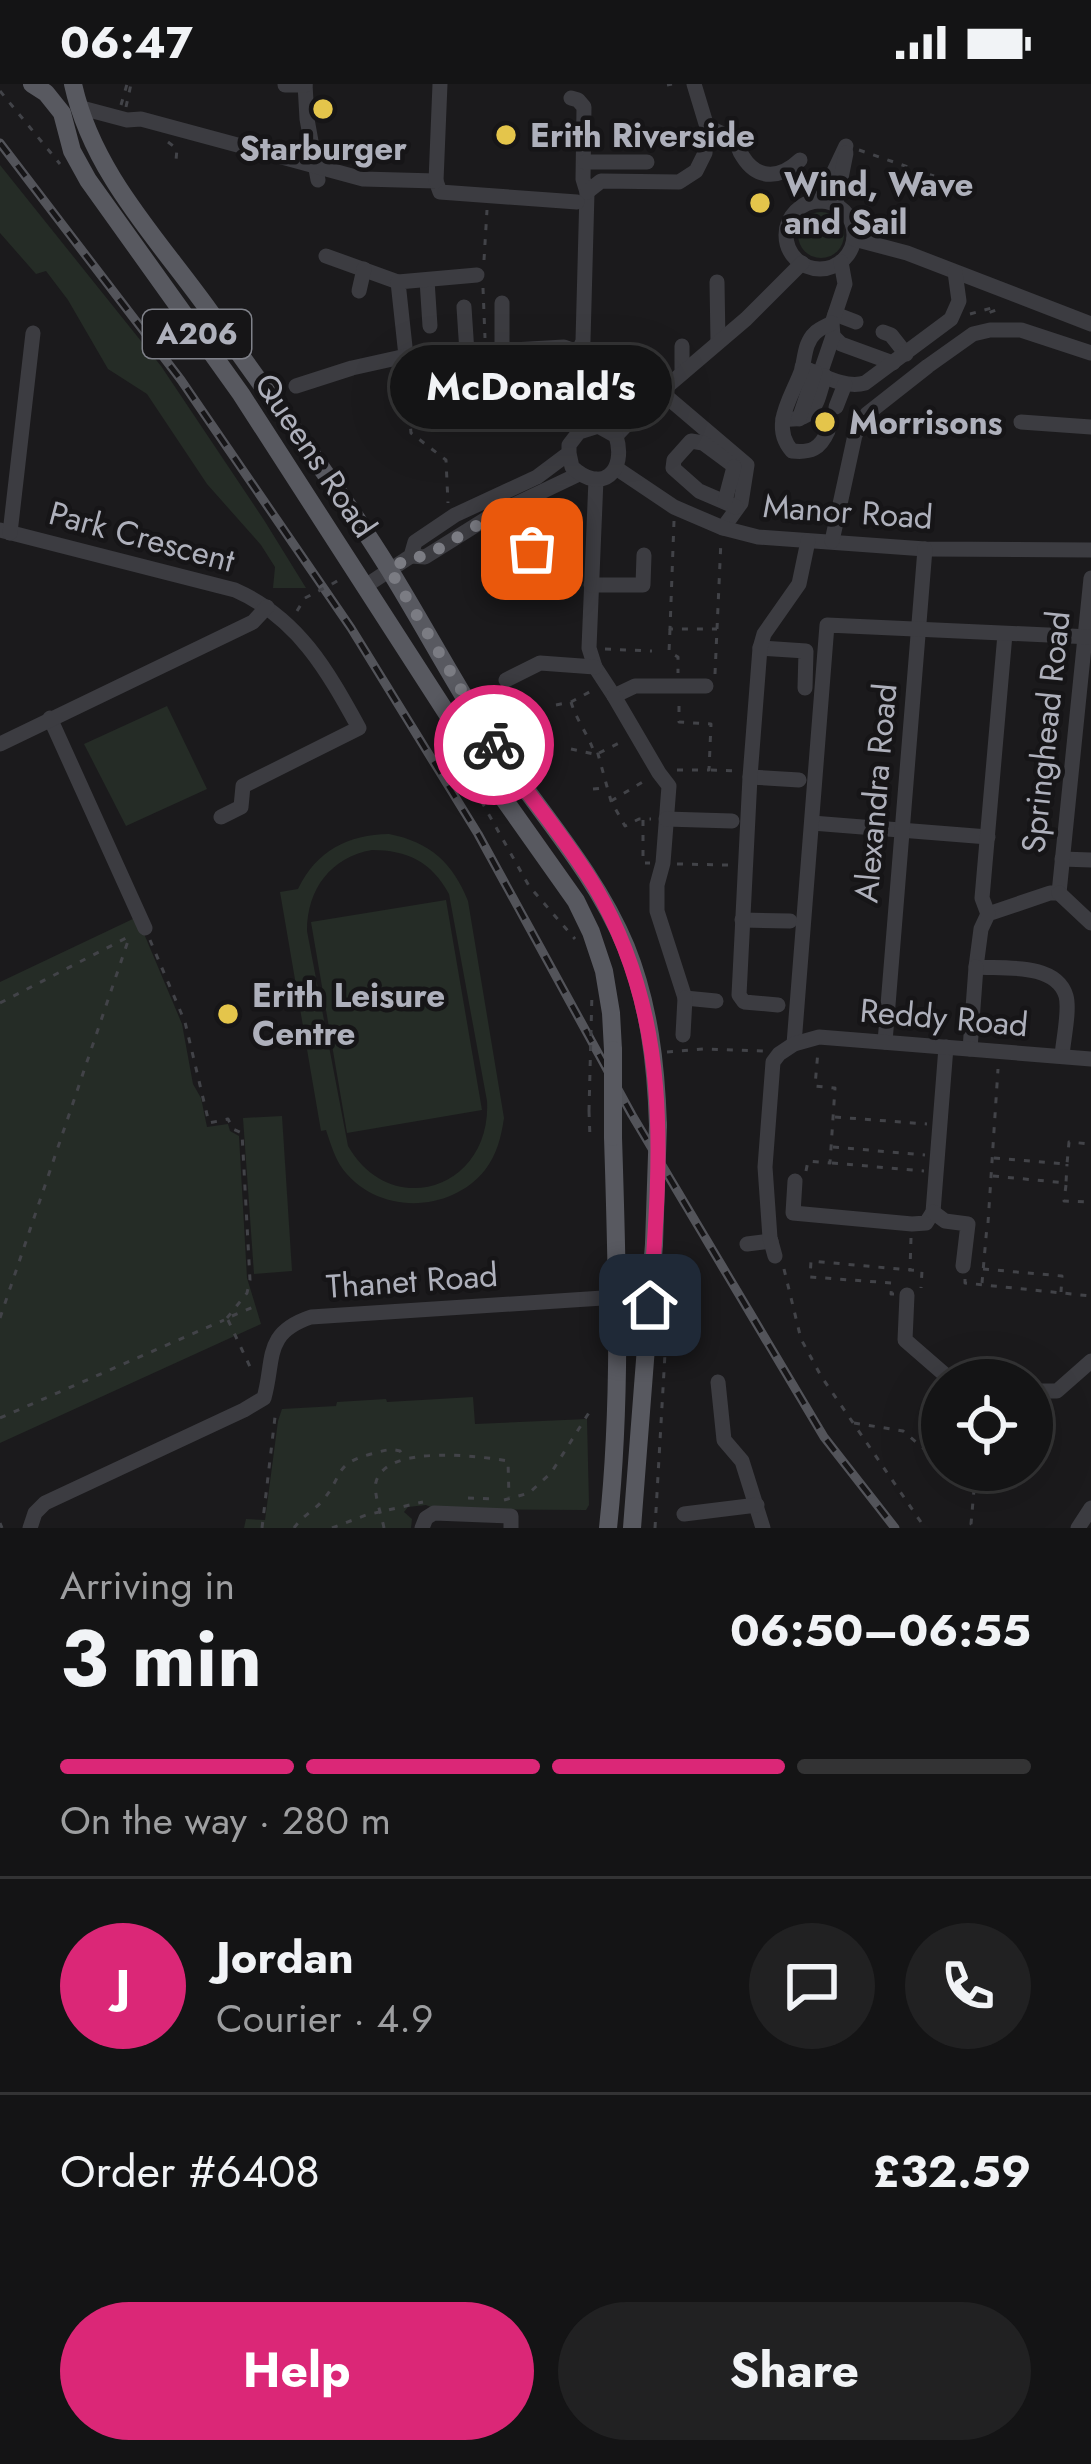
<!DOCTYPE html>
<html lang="en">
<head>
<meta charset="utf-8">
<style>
  :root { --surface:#141415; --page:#212122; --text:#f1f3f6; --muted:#9d9ea0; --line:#333334; --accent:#db2777 }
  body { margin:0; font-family:Jost,sans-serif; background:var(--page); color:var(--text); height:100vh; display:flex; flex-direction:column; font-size:45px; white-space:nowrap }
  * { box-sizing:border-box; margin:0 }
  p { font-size:39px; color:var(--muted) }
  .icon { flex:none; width:66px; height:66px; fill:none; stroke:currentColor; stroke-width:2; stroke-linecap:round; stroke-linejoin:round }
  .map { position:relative; height:1444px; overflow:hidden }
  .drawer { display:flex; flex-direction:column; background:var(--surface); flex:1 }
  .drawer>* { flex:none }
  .fabs { position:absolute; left:921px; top:1275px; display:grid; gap:24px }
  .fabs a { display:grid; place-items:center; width:132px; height:132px; border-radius:50%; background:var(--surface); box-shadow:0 12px 48px #0002,0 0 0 3px var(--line); font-size:60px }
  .pin { position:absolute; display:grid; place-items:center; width:102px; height:102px; color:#fff; margin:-51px; border-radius:24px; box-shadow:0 6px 18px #0006 }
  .courier { position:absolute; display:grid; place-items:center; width:120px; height:120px; margin:-60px; border:9px solid #db2777; border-radius:50%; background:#fff; color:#222; box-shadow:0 3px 15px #0007 }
  .bubble { position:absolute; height:84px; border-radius:42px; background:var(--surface); box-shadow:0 12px 48px #0002,0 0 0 3px var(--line); font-size:39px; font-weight:700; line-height:84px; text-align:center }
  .head em { font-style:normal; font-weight:700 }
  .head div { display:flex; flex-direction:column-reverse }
  .head { display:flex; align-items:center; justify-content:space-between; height:204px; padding:0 60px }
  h1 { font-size:78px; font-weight:700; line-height:90px }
  .bar { display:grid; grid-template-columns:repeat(4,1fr); gap:18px 12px; align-content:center; height:144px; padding:0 60px }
  .bar i { height:15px; border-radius:9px; background:var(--line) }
  .bar .on { background:var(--accent) }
  .bar p { grid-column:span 4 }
  .line { display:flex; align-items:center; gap:30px; padding:0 60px; border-top:3px solid var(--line) }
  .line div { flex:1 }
  .round { display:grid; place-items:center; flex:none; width:126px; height:126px; border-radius:63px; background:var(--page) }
  .button { display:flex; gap:24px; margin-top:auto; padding:24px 60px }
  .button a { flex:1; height:138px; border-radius:72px; background:var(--accent); color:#fff; font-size:48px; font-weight:700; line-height:138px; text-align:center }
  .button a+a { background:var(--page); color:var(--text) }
  .status { display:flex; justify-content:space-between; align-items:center; height:84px; padding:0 60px; background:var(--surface); direction:ltr }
  .status svg { height:33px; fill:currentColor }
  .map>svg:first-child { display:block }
  .green { fill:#252c26; fill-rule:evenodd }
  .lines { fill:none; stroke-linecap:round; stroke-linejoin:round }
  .path { stroke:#424348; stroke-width:3; stroke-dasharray:6 9; stroke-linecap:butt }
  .minor { stroke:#3c3c41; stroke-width:15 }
  .major { stroke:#585960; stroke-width:18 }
  .rail-casing { stroke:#53545a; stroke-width:9 }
  .rail { stroke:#161517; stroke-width:4.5; stroke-dasharray:14; stroke-linecap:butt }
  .path-bridge { stroke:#424348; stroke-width:3; stroke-dasharray:6 9; stroke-linecap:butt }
  .major-bridge { stroke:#585960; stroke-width:18 }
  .done { stroke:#7b7c83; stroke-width:12; stroke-dasharray:0 21.6 }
  .route { stroke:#db2777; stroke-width:15 }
  .poi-dot { fill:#e4c54b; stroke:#161517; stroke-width:4.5 }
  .labels { text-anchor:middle; stroke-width:9; stroke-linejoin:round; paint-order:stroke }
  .shield { fill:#161517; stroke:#80828a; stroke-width:3 }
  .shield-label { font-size:30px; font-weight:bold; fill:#aeb0bb }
  .poi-label { font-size:33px; font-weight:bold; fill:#aeb0bb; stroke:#161517; text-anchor:start }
  .street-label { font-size:33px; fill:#aeb0bb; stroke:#161517 }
</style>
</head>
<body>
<div class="status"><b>06:47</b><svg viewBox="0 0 49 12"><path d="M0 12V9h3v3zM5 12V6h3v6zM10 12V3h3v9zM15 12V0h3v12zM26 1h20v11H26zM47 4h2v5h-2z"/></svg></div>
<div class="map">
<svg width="1091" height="1444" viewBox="0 0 1091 1444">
  <rect width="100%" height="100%" fill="#1b1a1c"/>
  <!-- green -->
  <g class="green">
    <polygon points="0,81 161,282 264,436 306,504 273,504 275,483 261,461 207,400 147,310 108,285 68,216 46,187 36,190 0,149"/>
    <circle cx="821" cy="151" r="23"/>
    <polygon points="167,622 207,705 126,742 84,660"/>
    <path d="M 389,750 C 430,758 453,779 468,817 L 504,1034 C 501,1054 497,1070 485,1086 C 449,1131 373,1131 340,1081 C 334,1071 330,1058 326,1046 L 321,1047 L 280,808 L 298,805 C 317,766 348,751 389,750 ZM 372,766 C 407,766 432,778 449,810 L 487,1017 C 492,1104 392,1138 348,1062 L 307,847 C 307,805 331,773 372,766 Z"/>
    <polygon points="446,816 482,1026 347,1049 311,838"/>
    <polygon points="137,833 182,940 193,1000 201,1014 207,1043 228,1040 230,1047 239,1052 247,1194 261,1240 0,1359 0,898"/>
    <polygon points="282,1032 292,1187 254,1190 243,1034"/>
    <polygon points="473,1313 475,1340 587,1335 589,1421 586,1426 435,1425 426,1421 408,1423 404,1428 412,1435 411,1444 244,1444 246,1435 265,1436 278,1337 282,1325 336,1322 337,1318 386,1315 387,1318"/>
  </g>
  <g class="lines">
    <!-- path -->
    <g class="path">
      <polyline points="667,1 672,0"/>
      <polyline points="0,7 60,80"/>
      <polyline points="121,21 127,0"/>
      <polyline points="126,23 131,0"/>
      <polyline points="168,58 177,65 176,76"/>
      <polyline points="859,66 934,92"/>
      <polyline points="951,98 959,101"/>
      <polyline points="484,176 487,126"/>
      <polyline points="483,204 485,254"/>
      <polyline points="970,230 995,223 996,226 983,231"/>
      <polyline points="405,285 411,349 446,376 448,419"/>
      <polyline points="674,437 670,545 717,545"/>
      <polyline points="332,500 342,494"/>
      <polyline points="297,527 305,514"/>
      <polyline points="670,545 669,568 678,573 678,589"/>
      <polyline points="605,565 652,567"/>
      <polyline points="715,590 721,456"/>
      <path d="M 571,618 C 577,638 589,651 595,671 L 598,670 L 611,717 L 625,742 L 639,735 L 651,735"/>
      <polyline points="556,621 571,618 593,606"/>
      <polyline points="571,665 594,670"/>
      <polyline points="599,669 623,657"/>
      <polyline points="677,686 709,686 711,640 679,638 679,615"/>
      <polyline points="711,686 737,687"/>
      <polyline points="474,704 529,802 575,855"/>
      <polyline points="593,705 605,704"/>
      <polyline points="611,717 646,696"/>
      <polyline points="643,736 643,779 650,779"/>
      <polyline points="677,780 728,781"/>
      <polyline points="150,856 185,938 209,1039 228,1035 233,1045 242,1049 250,1196 247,1209 227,1234"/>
      <polyline points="0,919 132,851"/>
      <polyline points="667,968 704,965 765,967"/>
      <polyline points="589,1027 590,1054"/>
      <polyline points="835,1033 927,1040"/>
      <polyline points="833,1063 925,1071"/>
      <polyline points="994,1074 1067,1080 1069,1058 1091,1060"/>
      <polyline points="832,1079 924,1087"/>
      <polyline points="806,1087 808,1077 830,1079 835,1004 815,1002 818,967"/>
      <polyline points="993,1092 1066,1099 1067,1080"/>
      <polyline points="1066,1101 1064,1117 1091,1118"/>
      <polyline points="988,1139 998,985"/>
      <polyline points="911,1154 910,1186 922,1187 921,1204"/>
      <polyline points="784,1185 801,1255 821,1292 925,1444"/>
      <polyline points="983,1185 1062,1192 1061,1208"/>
      <polyline points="965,1195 965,1199 1091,1212"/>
      <polyline points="982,1199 987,1142"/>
      <polyline points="894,1210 891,1210 892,1199 810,1193 811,1177 910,1186"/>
      <polyline points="232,1232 258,1221"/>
      <polyline points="0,1234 129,854"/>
      <polyline points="228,1236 252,1287"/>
      <polyline points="0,1334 224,1236"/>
      <polyline points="854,1339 903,1347 942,1380"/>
      <polyline points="925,1363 942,1343"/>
      <polyline points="950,1386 974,1406 971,1440 974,1444"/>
      <polyline points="468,1414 495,1415"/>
      <polyline points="504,1416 529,1409 551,1389 590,1327"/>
      <polyline points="0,1439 2,1444"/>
      <polyline points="262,1444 275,1333 272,1328"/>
      <path d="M 294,1444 C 302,1432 314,1427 323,1416 C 344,1391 333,1380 371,1370 C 383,1367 389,1364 400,1367 L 403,1373"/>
      <polyline points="332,1444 366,1431 423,1418"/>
      <path d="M 384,1444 C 382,1433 373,1408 376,1398 C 386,1360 479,1372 508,1377 L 509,1413"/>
      <polyline points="655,1444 669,1200"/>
    </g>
    <!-- minor -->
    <g class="minor">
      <polyline points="305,0 307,35 318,96"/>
      <polyline points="285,1 305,1"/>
      <polyline points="571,14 578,16 584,23 583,95 587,108 583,257 578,268 585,279 588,343"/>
      <polyline points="78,23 127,36 141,35 363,95 436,97 440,108 577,118"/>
      <path d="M 707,43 C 716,47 726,50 733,57 C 742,66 736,63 743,73 C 759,98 782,93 800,76"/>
      <polyline points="585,78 647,78"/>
      <polyline points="436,97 440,0"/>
      <polyline points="587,108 601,97 679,98 696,87 705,69 707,43 694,0"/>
      <polyline points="820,117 846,62"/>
      <circle cx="820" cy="151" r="34"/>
      <polyline points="836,119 846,69"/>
      <polyline points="854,155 907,169 1091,240"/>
      <polyline points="326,172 398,198"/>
      <polyline points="427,196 430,242"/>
      <polyline points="717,198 718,258"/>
      <polyline points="359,207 364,185"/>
      <polyline points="502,219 502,267"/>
      <polyline points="464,223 467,269"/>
      <polyline points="835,230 856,238"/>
      <polyline points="883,248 891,251 906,270"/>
      <polyline points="833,252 841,260 893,279"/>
      <polyline points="682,262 682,289"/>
      <polyline points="406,272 398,198 477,191"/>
      <path d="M 802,283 C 822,291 845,305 865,299 L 951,235 L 959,217 L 955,188"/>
      <polyline points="820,290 833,252 832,239 845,200 841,178"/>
      <polyline points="296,302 352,284 406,272 564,263 578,268"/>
      <polyline points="660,307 747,381 741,419 723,444"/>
      <polyline points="836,323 845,300"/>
      <path d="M 783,335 C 817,338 816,318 825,292"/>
      <polyline points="799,335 815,288"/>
      <polyline points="1021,338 1091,343"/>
      <path d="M 828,347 C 820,365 811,369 792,367 C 769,341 793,312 802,285 C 805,273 805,258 815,249 C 820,244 827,242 832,239"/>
      <polyline points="616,352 644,322 746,235 802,179"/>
      <polyline points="734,382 703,359 691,357 674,376 673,384 699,407 736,423"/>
      <polyline points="616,384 674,423 723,444 758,453 925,465 1091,466"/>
      <polyline points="596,395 589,564 595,583 614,612 635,602 706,602"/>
      <polyline points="725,417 734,383"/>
      <path d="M 486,436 C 494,453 514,508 535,508 C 546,508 561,497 571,492 L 575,483 L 567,457 L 558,453 L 506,477"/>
      <path d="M 0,446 L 235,506 C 298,534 327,586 359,644 L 243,702 L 241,723 L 221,733"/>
      <polyline points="10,449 33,249"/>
      <polyline points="832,457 855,351 867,330 928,282 973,250 990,246 1021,246 1091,269"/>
      <polyline points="411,472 425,473 489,433 579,390"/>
      <polyline points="515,494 561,473"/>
      <path d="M 367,501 L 411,472 L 415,458 L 455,431 L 537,393 L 569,369 L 569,361 L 579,348 L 598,342 L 616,352 C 627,387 602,411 572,383 L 569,369"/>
      <polyline points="591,501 643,501 644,471"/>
      <polyline points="760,564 806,567 805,604"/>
      <polyline points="506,596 540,579 595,583"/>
      <polyline points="614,612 659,689 669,702 663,779 657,801 657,827 685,914 716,917"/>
      <polyline points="50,634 145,844"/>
      <polyline points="0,660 253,538 267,523"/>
      <polyline points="750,693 799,696"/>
      <polyline points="666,735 732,737"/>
      <polyline points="812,739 988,753"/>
      <polyline points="1062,775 1091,776"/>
      <polyline points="1059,809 1091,494"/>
      <path d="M 1059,809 L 1050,809 L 988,830 L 981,845 L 976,883 C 1003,885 1056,878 1066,912 C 1070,926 1063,957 1062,972"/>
      <polyline points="1059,809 1091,839"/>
      <polyline points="988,830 982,814 1005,550"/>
      <polyline points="742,836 790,837"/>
      <polyline points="778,921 744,918 739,911 750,693 760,564 764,550 799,500 808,457"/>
      <polyline points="683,951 685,914"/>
      <polyline points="885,958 925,465"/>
      <polyline points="794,960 827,541 1091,553"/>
      <polyline points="970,965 976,883"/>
      <polyline points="795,1097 793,1129 912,1140 926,1139 933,1128 946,963"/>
      <polyline points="933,1128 945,1137 968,1140 963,1182"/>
      <polyline points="747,1160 771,1157"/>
      <polyline points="775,1172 770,1154 765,1083 773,978 779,970 794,960 819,953 1091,975"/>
      <polyline points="907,1211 905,1256 951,1296"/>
      <polyline points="718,1298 724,1356 742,1377 763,1444"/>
      <polyline points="1032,1307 1057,1307 1091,1277"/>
      <polyline points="684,1430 757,1421"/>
      <path d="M 30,1444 L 35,1429 L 45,1419 L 244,1326 L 264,1314 C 275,1275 263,1249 311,1233 L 618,1213"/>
      <polyline points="422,1444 426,1434 434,1429 511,1432 511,1444"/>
      <polyline points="1078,1444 1091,1424"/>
    </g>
    <!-- major -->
    <g class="major">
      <polyline points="32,0 46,9 62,29 72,67 88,96 241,310 484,687 576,817 591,848 604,887 611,929 613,966"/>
      <path d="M 73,0 C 93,91 161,158 213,232 C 271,316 335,398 389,485 C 421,537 450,591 482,642 C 528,716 592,781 626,863 C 649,920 656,980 658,1041"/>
      <path d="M 608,1444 C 622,1314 617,1183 613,1053"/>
      <polyline points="632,1444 654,1160"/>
    </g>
    <!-- rail casing -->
    <g class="rail-casing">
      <polyline id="rail" points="0,59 181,296 351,544 478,750 632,1031 824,1353 895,1444"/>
    </g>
    <!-- rail -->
    <use href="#rail" class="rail"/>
    <!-- path-bridge -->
    <g class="path-bridge">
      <polyline points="305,514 332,500"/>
      <polyline points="589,1027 592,908"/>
    </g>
    <!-- major-bridge -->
    <g class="major-bridge">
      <polyline points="613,1053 613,966"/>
      <polyline points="654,1160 658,1041"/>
    </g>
  </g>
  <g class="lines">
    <!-- done -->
    <polyline class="done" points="494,661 390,486 411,472 425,473 486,436 506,477 532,465"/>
    <!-- route -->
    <path class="route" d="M 494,661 C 526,709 565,753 595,803 C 673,936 661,1073 650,1221"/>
  </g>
  <!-- markers -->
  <g class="poi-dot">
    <circle cx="323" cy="25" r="12"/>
    <circle cx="506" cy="51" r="12"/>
    <circle cx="760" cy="119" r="12"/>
    <circle cx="825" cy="338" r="12"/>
    <circle cx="228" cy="930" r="12"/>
  </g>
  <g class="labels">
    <!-- shield labels -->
    <rect class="shield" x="143" y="226" width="108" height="48" rx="9"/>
    <g class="shield-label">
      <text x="197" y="260">A206</text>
    </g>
    <!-- poi labels -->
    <g class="poi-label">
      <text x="530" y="63">Erith Riverside</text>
      <text x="323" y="76" text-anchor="middle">Starburger</text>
      <text x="784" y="112">Wind, Wave<tspan x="784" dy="38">and Sail</tspan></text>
      <text x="849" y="350">Morrisons</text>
      <text x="252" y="923">Erith Leisure<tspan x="252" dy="38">Centre</tspan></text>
    </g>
    <!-- street labels -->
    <g class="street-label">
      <text transform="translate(316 371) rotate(56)" y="12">Queens Road</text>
      <text transform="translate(848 427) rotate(4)" y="12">Manor Road</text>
      <text transform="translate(142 452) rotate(15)" y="12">Park Crescent</text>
      <text transform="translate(1045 648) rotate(-84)" y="12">Springhead Road</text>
      <text transform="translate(875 709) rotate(-85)" y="12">Alexandra Road</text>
      <text transform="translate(944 933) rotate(5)" y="12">Reddy Road</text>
      <text transform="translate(412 1196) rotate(-4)" y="12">Thanet Road</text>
    </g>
  </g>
</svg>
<div class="fabs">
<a><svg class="icon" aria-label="locate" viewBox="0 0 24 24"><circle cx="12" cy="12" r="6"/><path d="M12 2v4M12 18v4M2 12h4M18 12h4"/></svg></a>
</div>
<div class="pin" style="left:532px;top:465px;background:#ea580c"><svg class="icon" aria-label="bag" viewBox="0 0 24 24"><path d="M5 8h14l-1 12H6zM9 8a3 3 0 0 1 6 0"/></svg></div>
<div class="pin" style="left:650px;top:1221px;background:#1f2937"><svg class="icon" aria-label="home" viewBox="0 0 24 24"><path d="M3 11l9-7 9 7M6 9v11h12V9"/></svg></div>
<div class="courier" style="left:494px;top:661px"><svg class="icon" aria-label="bike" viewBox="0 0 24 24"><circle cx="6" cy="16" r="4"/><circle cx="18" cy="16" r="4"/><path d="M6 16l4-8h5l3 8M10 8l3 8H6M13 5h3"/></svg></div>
<div class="bubble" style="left:390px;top:261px;width:282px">McDonald's</div>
</div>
<section class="drawer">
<div class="head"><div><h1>3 min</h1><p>Arriving in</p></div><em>06:50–06:55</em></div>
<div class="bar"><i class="on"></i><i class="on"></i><i class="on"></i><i></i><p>On the way · 280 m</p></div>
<div class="line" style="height:216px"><b class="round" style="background:var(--accent);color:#fff">J</b><div><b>Jordan</b><p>Courier · 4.9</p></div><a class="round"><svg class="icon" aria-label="chat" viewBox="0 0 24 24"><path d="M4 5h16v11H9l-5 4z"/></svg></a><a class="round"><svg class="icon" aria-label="phone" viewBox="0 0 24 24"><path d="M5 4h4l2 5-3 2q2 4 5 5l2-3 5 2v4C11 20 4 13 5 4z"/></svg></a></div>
<div class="line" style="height:156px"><div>Order #6408</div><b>£32.59</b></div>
<div class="button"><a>Help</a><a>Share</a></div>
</section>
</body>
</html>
